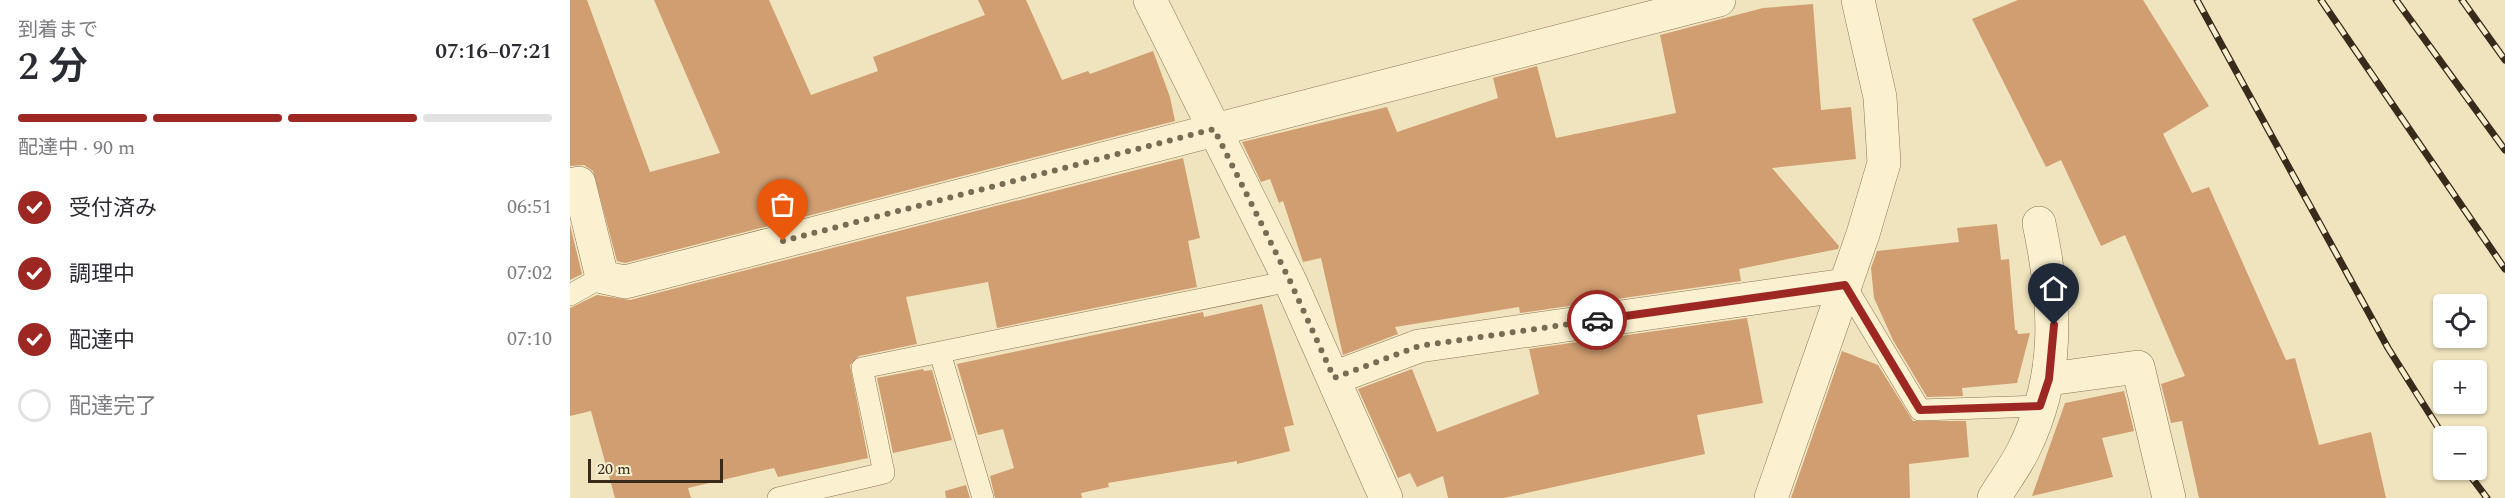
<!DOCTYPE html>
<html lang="ja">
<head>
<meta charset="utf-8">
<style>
  :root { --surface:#fff; --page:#f2f2f3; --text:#2b2b33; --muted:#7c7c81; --line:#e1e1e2; --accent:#9d2722 }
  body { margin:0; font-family:Spectral,"Noto Sans JP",serif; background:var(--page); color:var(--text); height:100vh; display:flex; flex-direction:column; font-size:22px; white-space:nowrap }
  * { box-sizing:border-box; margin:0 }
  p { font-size:20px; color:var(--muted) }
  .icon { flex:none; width:33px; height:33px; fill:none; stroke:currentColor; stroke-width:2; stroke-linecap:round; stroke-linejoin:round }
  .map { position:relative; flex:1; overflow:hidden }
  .sheet { display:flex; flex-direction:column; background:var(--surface); width:570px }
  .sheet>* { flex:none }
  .fabs { position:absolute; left:1863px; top:294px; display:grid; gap:12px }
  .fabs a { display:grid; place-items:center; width:54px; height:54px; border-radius:6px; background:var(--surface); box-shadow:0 2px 4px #0004; font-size:30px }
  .scale { position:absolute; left:18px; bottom:15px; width:135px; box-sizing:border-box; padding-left:6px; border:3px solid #382b1b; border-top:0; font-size:16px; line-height:21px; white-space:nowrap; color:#382b1b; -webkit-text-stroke:4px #f7eece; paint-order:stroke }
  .pin { position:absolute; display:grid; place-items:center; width:51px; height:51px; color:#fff; margin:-62px -26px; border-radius:50% 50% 50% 0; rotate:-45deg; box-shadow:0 0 6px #0007 }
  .pin .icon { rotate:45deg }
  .courier { position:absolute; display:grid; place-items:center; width:60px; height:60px; margin:-30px; border:4px solid #9d2722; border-radius:50%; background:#fff; color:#222; box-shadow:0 2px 8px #0007 }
  .head em { font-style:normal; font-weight:600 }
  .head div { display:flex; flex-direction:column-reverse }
  .head { display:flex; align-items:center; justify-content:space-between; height:102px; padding:0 18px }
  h1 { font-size:39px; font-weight:600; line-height:45px }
  .bar { display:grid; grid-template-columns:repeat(4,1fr); gap:9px 6px; align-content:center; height:72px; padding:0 18px }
  .bar i { height:8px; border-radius:4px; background:var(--line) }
  .bar .selected { background:var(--accent) }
  .bar p { grid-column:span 4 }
  ol { padding:0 18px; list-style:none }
  li { display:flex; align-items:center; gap:18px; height:66px }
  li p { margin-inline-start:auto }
  li .icon { padding:6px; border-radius:50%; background:var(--accent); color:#fff; stroke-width:4 }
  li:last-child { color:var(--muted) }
  li i { width:33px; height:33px; border:3px solid var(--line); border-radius:50% }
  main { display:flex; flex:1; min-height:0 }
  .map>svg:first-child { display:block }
  .building { fill:#d19e71 }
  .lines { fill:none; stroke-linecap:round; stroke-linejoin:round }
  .lane-casing { stroke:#8a7455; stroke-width:22 }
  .street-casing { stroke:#8a7455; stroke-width:34 }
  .lane { stroke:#fbf1d1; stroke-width:21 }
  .street { stroke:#fbf1d1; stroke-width:33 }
  .rail-casing { stroke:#382b1b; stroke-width:7 }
  .rail { stroke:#f7eece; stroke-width:4.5; stroke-dasharray:14; stroke-linecap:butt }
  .done { stroke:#786c54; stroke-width:6; stroke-dasharray:0 10.8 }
  .route { stroke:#9d2722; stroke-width:8 }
</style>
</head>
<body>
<main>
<section class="sheet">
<div class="head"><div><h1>2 分</h1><p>到着まで</p></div><em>07:16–07:21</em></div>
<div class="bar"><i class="selected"></i><i class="selected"></i><i class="selected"></i><i></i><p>配達中 · 90 m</p></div>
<ol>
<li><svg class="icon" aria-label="check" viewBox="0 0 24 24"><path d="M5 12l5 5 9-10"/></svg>受付済み<p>06:51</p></li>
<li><svg class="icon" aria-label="check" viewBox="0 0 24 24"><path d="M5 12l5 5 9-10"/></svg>調理中<p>07:02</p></li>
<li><svg class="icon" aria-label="check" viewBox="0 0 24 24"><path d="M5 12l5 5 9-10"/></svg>配達中<p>07:10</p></li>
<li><i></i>配達完了</li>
</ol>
</section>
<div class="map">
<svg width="1935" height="498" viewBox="0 0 1935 498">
  <rect width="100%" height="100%" fill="#f0e4be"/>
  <!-- building -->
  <g class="building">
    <polygon points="0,0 17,0 80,172 150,153 84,0 199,0 241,95 308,71 303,57 415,15 408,0 456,0 492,80 518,71 520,74 583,51 600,97 605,121 55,263 47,261 23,171 14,165 0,166"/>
    <polygon points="1448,0 1573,0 1639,106 1593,134 1622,193 1639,187 1716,360 1725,358 1749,445 1801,432 1816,498 1629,498 1612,421 1601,423 1591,384 1615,376 1555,235 1531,246 1491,160 1476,167 1402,19"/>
    <polygon points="1243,4 1251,110 1281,107 1286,159 1202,168 1269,246 1268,249 1169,269 1171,281 950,313 949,307 825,327 828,334 773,355 751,258 733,262 713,201 709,203 700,179 691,182 672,142 817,107 827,132 928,98 923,78 967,66 986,138 1106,113 1090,35 1193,8"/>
    <polygon points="613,158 630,238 618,241 627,287 427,328 418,282 336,297 347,344 289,356 280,365 298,458 208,477 204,468 118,488 121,498 45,498 21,411 0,416 0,308 27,295 60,300"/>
    <polygon points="1427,224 1431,260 1439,259 1445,330 1447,330 1448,334 1460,333 1447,383 1392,388 1393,396 1357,397 1323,340 1304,298 1301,268 1307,251 1389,242 1387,228"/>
    <polygon points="0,225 12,274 0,280"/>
    <polygon points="692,304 724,425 714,427 720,451 667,464 667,461 538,483 539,487 511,493 512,498 425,498 420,476 444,468 433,429 408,435 387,364 633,312 634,317"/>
    <polygon points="1177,318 1193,403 1127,415 1135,454 934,498 878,498 873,476 847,487 840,473 828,478 788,389 842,369 867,432 969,394 959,349"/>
    <polygon points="1272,351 1308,365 1343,421 1396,421 1399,457 1339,464 1340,498 1221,498"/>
    <polygon points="353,369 354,371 362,370 382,440 323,453 307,378"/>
    <polygon points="1554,391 1564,431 1532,438 1543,477 1462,496 1495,403"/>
    <polygon points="396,485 400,498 376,498 375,491"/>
  </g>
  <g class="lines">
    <!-- lane casing -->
    <g class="lane-casing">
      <g id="lane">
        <polyline points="1275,285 1350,410 1470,406"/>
        <polyline points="0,295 32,277"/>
        <polyline points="370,353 413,498"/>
        <polyline points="208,498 314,473 292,368 720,281"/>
      </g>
    </g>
    <!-- street casing -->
    <g class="street-casing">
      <g id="street">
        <polyline points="580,0 720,281 816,498"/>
        <polyline points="0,185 9,183 32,277 55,282 1149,0"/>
        <polyline points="764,378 849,346 1275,285"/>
        <polyline points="1479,379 1568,367 1599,498"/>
        <polyline points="1201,498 1293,234 1314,163 1310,97 1288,0"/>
        <path d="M 1424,498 C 1433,483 1445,467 1453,451 C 1491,375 1486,304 1469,223"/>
      </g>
    </g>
    <!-- lane -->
    <use href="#lane" class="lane"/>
    <!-- street -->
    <use href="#street" class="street"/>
    <!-- rail casing -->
    <g class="rail-casing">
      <g id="rail">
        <polyline points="1627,0 1818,348 1874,437"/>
        <polyline points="1751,0 1935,269"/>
        <polyline points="1826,0 1935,150"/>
        <polyline points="1892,0 1935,60"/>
        <polyline points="1896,470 1917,498"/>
      </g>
    </g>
    <!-- rail -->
    <use href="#rail" class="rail"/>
  </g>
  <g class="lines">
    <!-- done -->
    <polyline class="done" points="213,241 644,129 720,281 764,378 849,346 1027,320"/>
    <!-- route -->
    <polyline class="route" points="1027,320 1275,285 1350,410 1470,406 1479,379 1484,325"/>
  </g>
</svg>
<div class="fabs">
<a><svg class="icon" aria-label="locate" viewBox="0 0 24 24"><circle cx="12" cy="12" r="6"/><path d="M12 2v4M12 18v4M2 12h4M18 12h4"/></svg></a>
<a>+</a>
<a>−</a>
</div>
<div class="scale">20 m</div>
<div class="pin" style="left:213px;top:241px;background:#ea580c"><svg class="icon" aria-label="bag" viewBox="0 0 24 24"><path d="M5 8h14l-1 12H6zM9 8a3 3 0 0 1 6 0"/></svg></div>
<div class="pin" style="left:1484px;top:325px;background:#1f2937"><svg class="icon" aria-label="home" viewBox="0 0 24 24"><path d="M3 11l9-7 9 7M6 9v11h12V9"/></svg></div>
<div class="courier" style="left:1027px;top:320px"><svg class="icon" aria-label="car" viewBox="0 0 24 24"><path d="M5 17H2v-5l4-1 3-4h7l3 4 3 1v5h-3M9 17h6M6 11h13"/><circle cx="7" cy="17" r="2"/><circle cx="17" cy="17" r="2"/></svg></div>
</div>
</main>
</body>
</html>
